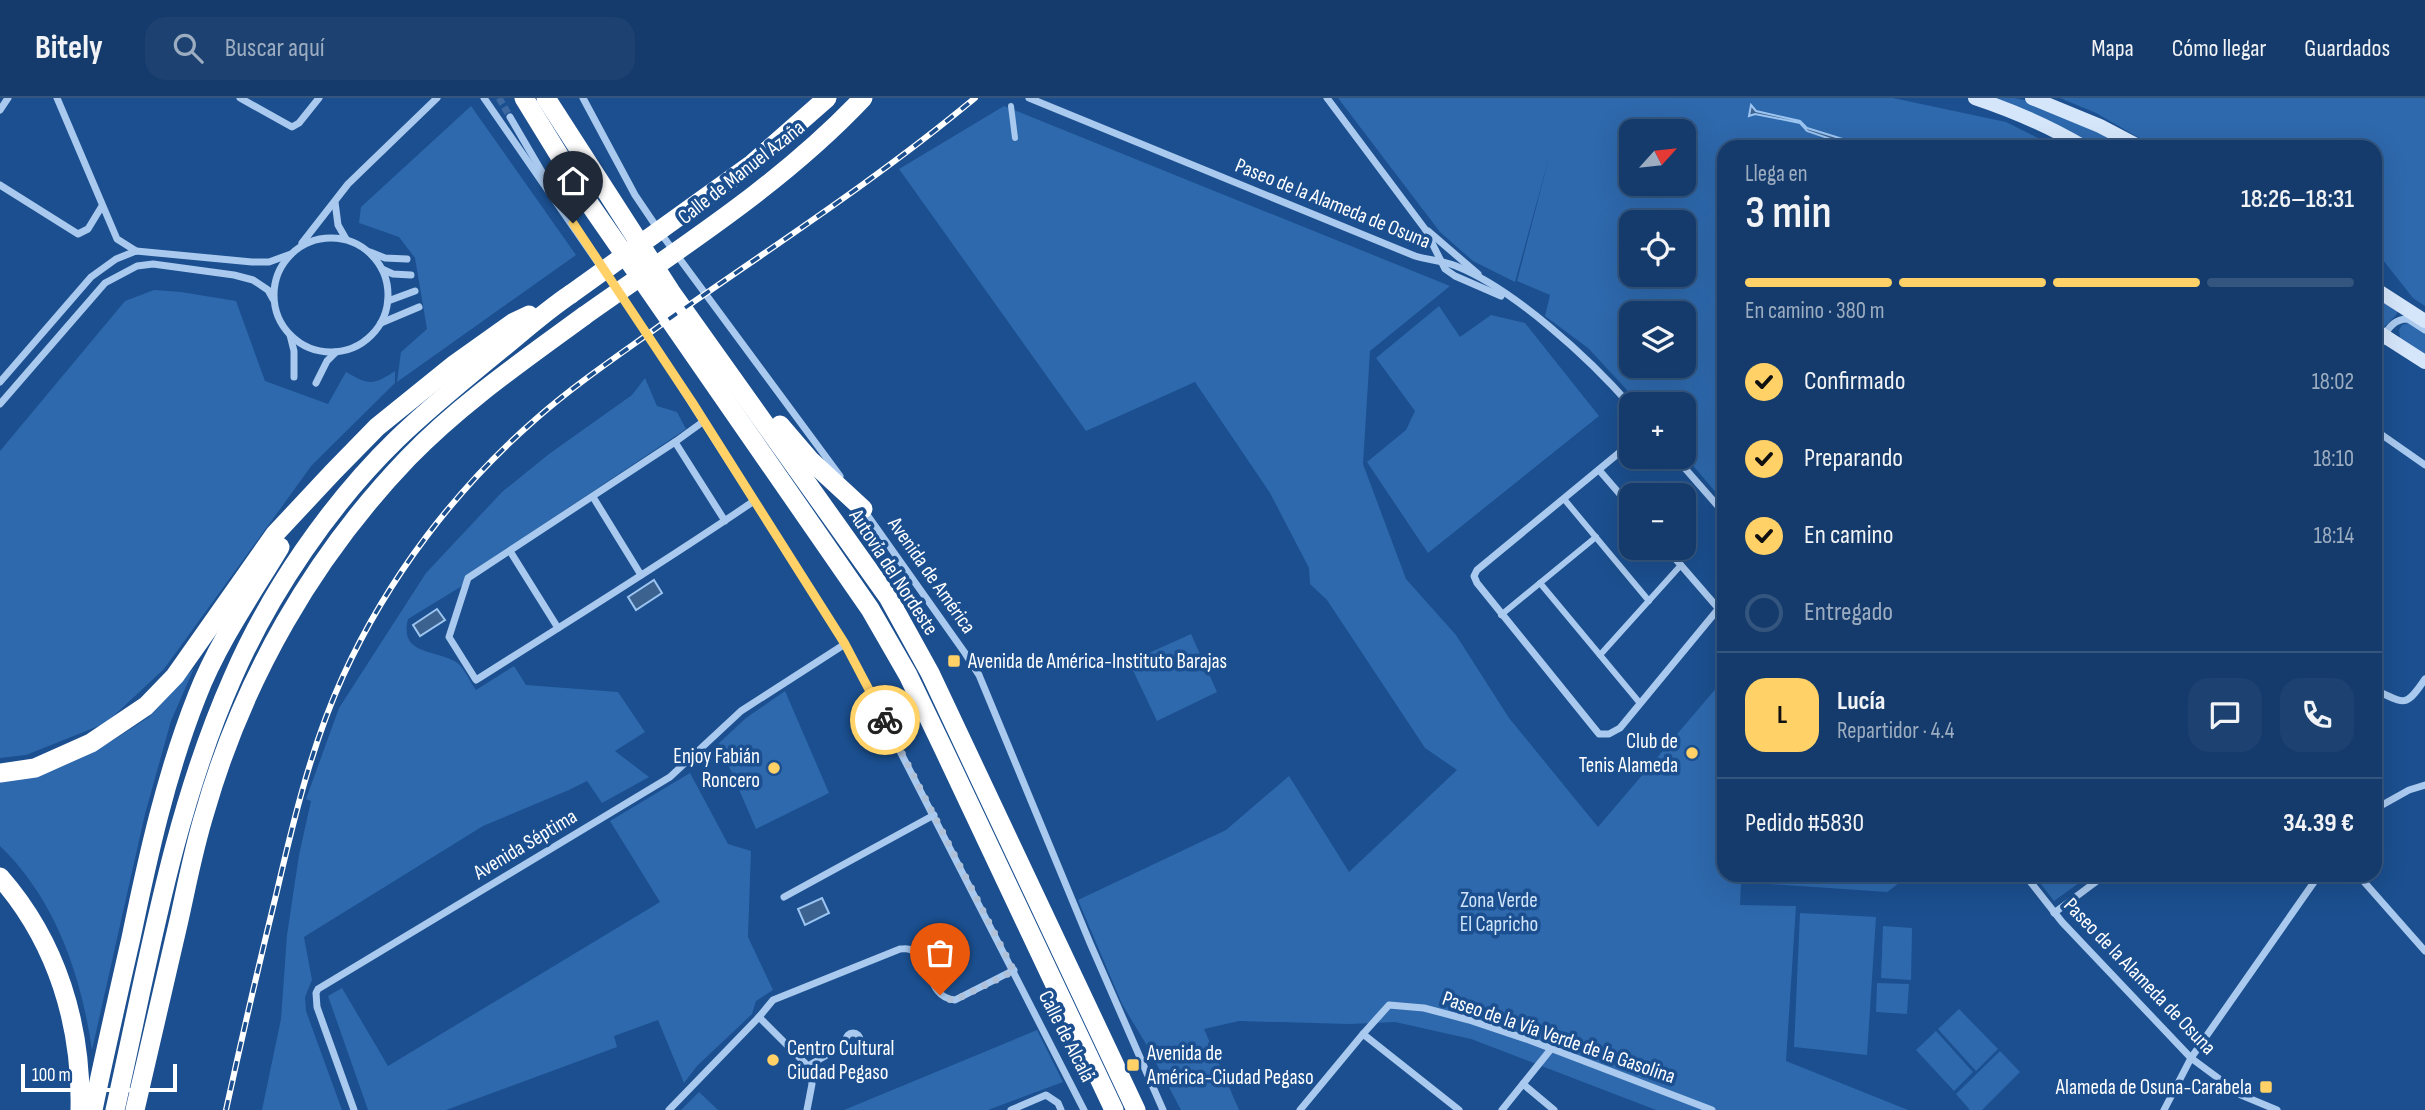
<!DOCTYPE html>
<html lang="es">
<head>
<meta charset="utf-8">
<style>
  :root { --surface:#143b6b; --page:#1d4271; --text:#f1f3f6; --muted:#9dadc1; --line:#33557e; --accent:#ffd166 }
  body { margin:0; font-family:"Sofia Sans Condensed",sans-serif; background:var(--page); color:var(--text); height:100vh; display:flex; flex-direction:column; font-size:26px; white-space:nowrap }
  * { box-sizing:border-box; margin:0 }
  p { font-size:23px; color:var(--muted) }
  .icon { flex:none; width:38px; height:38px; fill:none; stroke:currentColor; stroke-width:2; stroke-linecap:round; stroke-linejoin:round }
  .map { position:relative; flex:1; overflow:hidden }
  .side { position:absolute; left:1717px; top:42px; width:665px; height:742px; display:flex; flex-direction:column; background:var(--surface); border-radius:21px; box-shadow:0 7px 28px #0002,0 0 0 2px var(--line) }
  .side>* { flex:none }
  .needle { width:46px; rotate:63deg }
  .buttons { position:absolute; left:1619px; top:21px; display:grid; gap:14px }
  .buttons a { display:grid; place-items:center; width:77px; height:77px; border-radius:14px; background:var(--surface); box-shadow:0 7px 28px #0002,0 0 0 2px var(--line); font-size:35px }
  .scale { position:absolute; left:21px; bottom:18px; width:156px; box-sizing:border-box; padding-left:7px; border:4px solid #fff; border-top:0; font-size:19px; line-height:24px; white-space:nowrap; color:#fff; -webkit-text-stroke:5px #1b4f8f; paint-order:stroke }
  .pin { position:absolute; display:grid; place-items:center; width:60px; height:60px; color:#fff; margin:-72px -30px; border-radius:50% 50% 50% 0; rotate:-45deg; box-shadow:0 0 7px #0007 }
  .pin .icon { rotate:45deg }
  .courier { position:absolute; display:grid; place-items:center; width:70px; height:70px; margin:-35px; border:5px solid #ffd166; border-radius:50%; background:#fff; color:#222; box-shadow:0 2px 9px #0007 }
  .summary em { font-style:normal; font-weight:600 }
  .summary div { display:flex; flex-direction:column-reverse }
  .summary { display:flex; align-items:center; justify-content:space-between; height:119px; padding:0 28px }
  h1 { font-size:46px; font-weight:600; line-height:52px }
  .bar { display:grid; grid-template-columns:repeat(4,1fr); gap:10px 7px; align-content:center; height:84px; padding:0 28px }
  .bar i { height:9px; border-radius:5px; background:var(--line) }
  .bar .current { background:var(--accent) }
  .bar p { grid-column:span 4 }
  .line { display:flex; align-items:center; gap:18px; padding:0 28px; border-top:2px solid var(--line) }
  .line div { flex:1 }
  .round { display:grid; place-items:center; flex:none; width:74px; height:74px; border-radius:21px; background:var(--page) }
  ol { padding:0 28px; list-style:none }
  li { display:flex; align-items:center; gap:21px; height:77px }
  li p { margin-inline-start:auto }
  li .icon { padding:7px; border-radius:50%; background:var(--accent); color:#111; stroke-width:4 }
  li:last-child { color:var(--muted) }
  li i { width:38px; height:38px; border:4px solid var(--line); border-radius:50% }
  header { display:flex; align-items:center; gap:42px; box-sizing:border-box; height:98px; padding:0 35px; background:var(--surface); border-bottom:2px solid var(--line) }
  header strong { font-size:33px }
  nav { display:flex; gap:38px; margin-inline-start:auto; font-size:24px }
  .search { width:490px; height:63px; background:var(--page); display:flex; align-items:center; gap:18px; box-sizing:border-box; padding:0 24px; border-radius:21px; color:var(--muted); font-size:26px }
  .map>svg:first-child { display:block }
  .green { fill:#2e69ad; fill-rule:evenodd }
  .water { fill:#3c6290; stroke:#9cc4f0; stroke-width:2 }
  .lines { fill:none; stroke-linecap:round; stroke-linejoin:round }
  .minor-tunnel { stroke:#3d69a0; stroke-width:7; stroke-dasharray:7 3.5; stroke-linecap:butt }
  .pedestrian { stroke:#a9c9ee; stroke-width:6 }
  .minor { stroke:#a9c9ee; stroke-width:7 }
  .secondary { stroke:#d6e6fa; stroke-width:14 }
  .motorway { stroke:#fff; stroke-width:19 }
  .rail-casing { stroke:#fff; stroke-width:6 }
  .rail { stroke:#1b4f8f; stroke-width:3.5; stroke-dasharray:10; stroke-linecap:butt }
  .motorway-bridge { stroke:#fff; stroke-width:19 }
  .done { stroke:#afc1d8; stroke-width:7; stroke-dasharray:0 12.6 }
  .route { stroke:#ffd166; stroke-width:9 }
  .poi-dot { fill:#ffd166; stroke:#1b4f8f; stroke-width:2.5 }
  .labels { text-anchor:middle; stroke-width:7; stroke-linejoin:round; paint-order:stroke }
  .street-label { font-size:21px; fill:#fff; stroke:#1b4f8f }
  .poi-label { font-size:21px; fill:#fff; stroke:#1b4f8f; text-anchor:start }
  .park-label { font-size:21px; fill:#cfe3fa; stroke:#1b4f8f }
</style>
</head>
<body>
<header>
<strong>Bitely</strong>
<div class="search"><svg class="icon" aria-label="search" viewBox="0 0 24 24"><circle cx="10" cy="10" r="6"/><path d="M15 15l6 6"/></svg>Buscar aquí</div>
<nav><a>Mapa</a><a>Cómo llegar</a><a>Guardados</a></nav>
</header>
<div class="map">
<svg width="2425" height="1012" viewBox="0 0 2425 1012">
  <rect width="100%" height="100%" fill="#1b4f8f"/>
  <!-- green -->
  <g class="green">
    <path d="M 1338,0 L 1893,0 L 2006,24 L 2056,49 L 1724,49 L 1724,404 L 1684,357 L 1684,306 L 1640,306 L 1588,250 L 1545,218 L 1550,197 L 1517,183 L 1550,56 L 1515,184 L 1473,163 L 1440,134 ZM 1631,33 L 1684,33 L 1684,86 L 1631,86 ZM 1631,124 L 1684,124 L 1684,177 L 1631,177 ZM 1631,215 L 1684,215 L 1684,268 L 1631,268 Z"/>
    <path d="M 1992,0 C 1999,0 2008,0 2015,0 C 2048,6 2097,34 2129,49 L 2094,49 L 2061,29 Z"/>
    <polygon points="2060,0 2425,0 2425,208 2413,200 2375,152 2375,49 2155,49 2096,15"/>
    <polygon points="471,8 576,157 397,284 401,254 427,231 415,160 399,139 359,125 361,109"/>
    <polygon points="1004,8 1450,188 1370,253 1363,366 1406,481 1456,537 1509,620 1598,729 1724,581 1724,777 1899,777 1903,782 1887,794 1741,784 1740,807 1796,808 1786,963 1908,1012 1656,1012 1471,941 1395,924 1349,926 1239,923 1204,931 1239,1012 1181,1012 1146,946 1122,906 1078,802 1226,732 1289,678 1349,774 1457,672 1425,650 1327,502 1310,486 1309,470 1270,395 1195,284 1086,333 899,71"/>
    <path d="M 154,192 L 181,194 L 236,203 L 265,283 L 328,306 L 346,274 C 369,287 372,288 395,273 L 395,285 L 312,367 L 164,571 L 106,625 L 26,657 L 0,660 L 0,353 L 125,203 Z"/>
    <polygon points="2375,198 2397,212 2397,216 2383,230 2375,225"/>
    <polygon points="1439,208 1460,239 1491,217 1525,225 1599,318 1428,455 1367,364 1406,332 1415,313 1376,260"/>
    <polygon points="2408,225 2425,235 2425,258 2400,240 2399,232 2402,227"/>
    <path d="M 645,280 L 657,308 L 677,314 L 686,331 L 466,478 L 462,488 L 408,521 C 399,557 434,551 456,564 C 464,569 470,584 476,592 L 514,568 L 526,587 L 618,594 L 645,634 L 615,653 L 649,679 L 602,705 L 587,683 L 569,692 L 483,728 L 304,839 L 312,882 L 305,899 L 306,913 L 342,1012 L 262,1012 L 281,921 L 287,837 L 299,757 L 311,703 L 306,701 L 339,610 L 426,475 L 502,394 L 549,356 L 632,297 Z"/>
    <polygon points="1191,536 1217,594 1157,623 1129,564"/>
    <path d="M 194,570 L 171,623 L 145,716 L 92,952 C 81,877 56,802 0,748 L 0,683 L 68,665 L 112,643 L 149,619 Z"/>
    <polygon points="785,593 829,695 756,731 719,645 746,620"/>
    <polygon points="690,675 728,746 751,753 748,839 773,892 756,903 752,916 697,968 684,985 658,922 614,938 617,949 446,1012 368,1012 328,898 342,890 388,968 660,804 610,723"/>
    <polygon points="2034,777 2090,777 2054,803"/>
    <polygon points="1800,815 1876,819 1867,957 1794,949"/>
    <polygon points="1883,828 1912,830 1911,882 1881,880"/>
    <polygon points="1877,885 1909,886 1907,916 1876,914"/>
    <polygon points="1959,911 1998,951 1976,973 1938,931"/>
    <polygon points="1037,932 1063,984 988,1012 844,1012"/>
    <polygon points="1936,933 1973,974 1954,993 1916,952"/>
    <polygon points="2000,953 2020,974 1982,1012 1970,1012 1956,996"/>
    <polygon points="699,994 718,1012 681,1012"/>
  </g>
  <!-- water -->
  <g class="water">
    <polygon points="1751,7 1756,13 1800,23 1807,30 1849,43 1953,49 1848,47 1807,33 1800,25 1755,16 1749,18"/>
    <polygon points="654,482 662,495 636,512 628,499"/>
    <polygon points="437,511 445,522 420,538 413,527"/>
    <polygon points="822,800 829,815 805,827 798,811"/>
  </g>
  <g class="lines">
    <!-- minor-tunnel -->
    <polyline class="minor-tunnel" points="499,0 510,19"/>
    <!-- pedestrian -->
    <g class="pedestrian">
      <polyline points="1011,8 1015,40"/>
      <polyline points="1564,401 1649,503"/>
      <polyline points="1540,485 1639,604"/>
      <polyline points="1501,517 1596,439"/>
      <polyline points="1600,557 1681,467"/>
    </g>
    <!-- minor -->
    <g class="minor">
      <polyline points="57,0 117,141 136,153"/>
      <polyline points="240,0 292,29 299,25 319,0"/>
      <polyline points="484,0 650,240 845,546 1084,1012"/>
      <polyline points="583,0 635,97 662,137 840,378"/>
      <path d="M 1029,0 L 1415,158 C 1428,162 1444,163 1456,168 C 1514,191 1590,261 1631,308"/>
      <polyline points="1327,0 1425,131 1445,171 1455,178 1501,198"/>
      <polyline points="0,12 8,0"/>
      <polyline points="510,19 545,79"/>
      <polyline points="0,87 78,136 88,131 102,108"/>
      <polyline points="335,104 338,127 346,141"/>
      <polyline points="1428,133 1478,176"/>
      <circle cx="331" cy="197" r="57"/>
      <polyline points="302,145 348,86 437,0"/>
      <polyline points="370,154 385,160 407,161"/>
      <polyline points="382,171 393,176 411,177"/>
      <polyline points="388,203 415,193"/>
      <polyline points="381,225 419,209"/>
      <polyline points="290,237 294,253 294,279"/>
      <path d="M 2375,278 C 2376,258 2383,220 2408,221 L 2425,232"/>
      <polyline points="0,284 91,179 116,161 136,153 252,164 269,164 291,156"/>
      <polyline points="316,285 327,263 336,254"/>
      <polyline points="0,306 105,185 137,168 153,166 234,177 253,182 268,192 273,201"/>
      <polyline points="2375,332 2425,367"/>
      <polyline points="675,344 704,323"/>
      <polyline points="1631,345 1477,472 1474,478 1477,485 1599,636 1609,636 1620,630 1724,504"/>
      <polyline points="1675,359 1724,415"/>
      <polyline points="1599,372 1631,409"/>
      <polyline points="593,399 641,477"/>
      <polyline points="863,411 965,555 979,577 1090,845 1163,1012"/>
      <path d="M 725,423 L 675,344 L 468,480 L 449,539 L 476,582 C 569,523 663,465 754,403"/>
      <polyline points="1666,450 1718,510"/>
      <polyline points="510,453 558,530"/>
      <path d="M 2375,592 C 2405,605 2405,611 2425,581"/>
      <polyline points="2375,711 2409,692 2425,687"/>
      <polyline points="2025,777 2062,824 2191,960 2241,997 2277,1012"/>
      <polyline points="2358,777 2425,853"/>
      <polyline points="784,799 934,717"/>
      <polyline points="2054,815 2105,777"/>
      <polyline points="759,919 808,968 812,986 807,1012"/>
      <circle cx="853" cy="942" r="7"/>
      <polyline points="1363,936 1389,907 1424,910 1469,922 1529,942 1712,1012"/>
      <polyline points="808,968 847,945"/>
      <polyline points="1523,986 1554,1012"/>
      <polyline points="354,1012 317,909 316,895 318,891 670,679 741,613 845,546"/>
      <path d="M 669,1012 L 759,919 L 773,902 L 900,851 C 904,851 908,850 911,852 C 933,860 926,900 955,902 L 1014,872"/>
      <polyline points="1011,1012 1046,997 1058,1005 1061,1012"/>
      <polyline points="1300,1012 1363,936 1459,1012"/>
      <polyline points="1502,1012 1551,951"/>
      <polyline points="2164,1012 2191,960 2319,777"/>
    </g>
    <!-- secondary -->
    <g class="secondary">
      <path d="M 1975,0 C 2014,13 2049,28 2084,49"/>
      <polyline points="2032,0 2100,28 2140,49"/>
      <polyline points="2375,191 2425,223"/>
      <polyline points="2375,232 2425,264"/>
    </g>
    <!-- motorway -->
    <g class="motorway">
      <polyline points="524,0 586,101 870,511 908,577 944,652 1114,1012"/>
      <polyline points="546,0 671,194 888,499 930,575 1136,1012"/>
      <polyline points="780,327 810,362 863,411"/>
      <polyline points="0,675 35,670 91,645 146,608 175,578 275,436 333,374 377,329 455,266 514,224 529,217"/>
      <path d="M 0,779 C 57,844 82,927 80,1012"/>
      <path d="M 93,1012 C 105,954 118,897 131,840 C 148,758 166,676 197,598 C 217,546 251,497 280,449"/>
      <path d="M 115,1012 C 148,867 172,716 233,579 C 270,494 330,406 397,341 C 427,312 460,285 493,258 C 519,237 544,214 571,196"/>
      <path d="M 135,1012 C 150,949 164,885 179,822 C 187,786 194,749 205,714 C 243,581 313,459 408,360 C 460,306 524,262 584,218"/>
    </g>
    <!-- rail casing -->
    <g class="rail-casing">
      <path id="rail" d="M 226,1012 C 242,939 259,866 277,793 C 294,720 312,646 343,578 C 388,480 455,391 537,320 C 578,284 625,253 669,221 C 772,149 879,80 975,0"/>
    </g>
    <!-- rail -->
    <use href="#rail" class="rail"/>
    <!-- motorway-bridge -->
    <g class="motorway-bridge">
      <polyline points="571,196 752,66 827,0"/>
      <path d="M 584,218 C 680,150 782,86 863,0"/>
    </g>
  </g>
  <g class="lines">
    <!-- done -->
    <polyline class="done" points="885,622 1014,873 955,902 946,901 940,897"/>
    <!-- route -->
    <polyline class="route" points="573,125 692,304 845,546 885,622"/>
  </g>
  <!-- markers -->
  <g class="poi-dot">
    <rect x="947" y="556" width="14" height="14" rx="3.5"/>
    <circle cx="1692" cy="655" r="7"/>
    <circle cx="774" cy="670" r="7"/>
    <circle cx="773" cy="962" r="7"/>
    <rect x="1126" y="960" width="14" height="14" rx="3.5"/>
    <rect x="2259" y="982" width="14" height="14" rx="3.5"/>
  </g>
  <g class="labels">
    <!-- street labels -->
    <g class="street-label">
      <text transform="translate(741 74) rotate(-38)" y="7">Calle de Manuel Azaña</text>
      <text transform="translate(1333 105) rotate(22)" y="7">Paseo de la Alameda de Osuna</text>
      <text transform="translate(894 474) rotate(57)" y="7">Autovía del Nordeste</text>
      <text transform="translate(932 477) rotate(55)" y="7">Avenida de América</text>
      <text transform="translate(525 746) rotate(-31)" y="7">Avenida Séptima</text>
      <text transform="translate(2140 878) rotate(46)" y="7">Paseo de la Alameda de Osuna</text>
      <text transform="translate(1067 938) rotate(63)" y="7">Calle de Alcalá</text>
      <text transform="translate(1559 939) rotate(19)" y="7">Paseo de la Vía Verde de la Gasolina</text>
    </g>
    <!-- poi labels -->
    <g class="poi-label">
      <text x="968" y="570">Avenida de América-Instituto Barajas</text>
      <text x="1678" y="650" text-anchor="end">Club de<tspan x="1678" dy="24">Tenis Alameda</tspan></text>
      <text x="760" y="665" text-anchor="end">Enjoy Fabián<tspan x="760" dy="24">Roncero</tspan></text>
      <text x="787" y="957">Centro Cultural<tspan x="787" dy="24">Ciudad Pegaso</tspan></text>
      <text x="1147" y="962">Avenida de<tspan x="1147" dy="24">América-Ciudad Pegaso</tspan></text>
      <text x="2252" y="996" text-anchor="end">Alameda de Osuna-Carabela</text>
    </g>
    <!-- park labels -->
    <g class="park-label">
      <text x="1499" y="809">Zona Verde<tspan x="1499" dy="24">El Capricho</tspan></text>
    </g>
  </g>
</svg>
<div class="buttons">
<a><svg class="needle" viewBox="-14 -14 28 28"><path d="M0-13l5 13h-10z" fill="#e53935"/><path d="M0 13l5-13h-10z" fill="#9dadc1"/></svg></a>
<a><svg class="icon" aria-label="locate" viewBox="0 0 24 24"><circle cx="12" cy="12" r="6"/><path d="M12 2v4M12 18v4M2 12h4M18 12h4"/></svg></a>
<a><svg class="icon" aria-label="layers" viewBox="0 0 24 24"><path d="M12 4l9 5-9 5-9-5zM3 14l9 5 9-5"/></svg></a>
<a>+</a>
<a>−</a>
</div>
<div class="scale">100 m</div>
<div class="pin" style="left:940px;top:897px;background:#ea580c"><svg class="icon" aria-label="bag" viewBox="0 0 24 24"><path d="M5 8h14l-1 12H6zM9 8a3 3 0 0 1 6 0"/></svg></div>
<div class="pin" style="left:573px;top:125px;background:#1f2937"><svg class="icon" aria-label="home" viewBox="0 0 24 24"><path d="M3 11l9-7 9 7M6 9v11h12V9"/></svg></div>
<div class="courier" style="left:885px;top:622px"><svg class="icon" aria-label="bike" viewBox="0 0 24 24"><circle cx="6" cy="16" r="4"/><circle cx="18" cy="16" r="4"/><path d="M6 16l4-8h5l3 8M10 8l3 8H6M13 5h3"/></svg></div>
<section class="side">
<div class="summary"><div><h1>3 min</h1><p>Llega en</p></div><em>18:26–18:31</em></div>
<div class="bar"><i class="current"></i><i class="current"></i><i class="current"></i><i></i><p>En camino · 380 m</p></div>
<ol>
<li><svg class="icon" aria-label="check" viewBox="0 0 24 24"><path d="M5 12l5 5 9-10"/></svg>Confirmado<p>18:02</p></li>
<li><svg class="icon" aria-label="check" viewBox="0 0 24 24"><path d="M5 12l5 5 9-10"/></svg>Preparando<p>18:10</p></li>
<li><svg class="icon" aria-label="check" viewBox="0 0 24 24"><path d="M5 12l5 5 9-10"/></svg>En camino<p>18:14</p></li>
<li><i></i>Entregado</li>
</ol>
<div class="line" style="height:126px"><b class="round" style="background:var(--accent);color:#111">L</b><div><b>Lucía</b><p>Repartidor · 4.4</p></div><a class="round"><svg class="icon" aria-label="chat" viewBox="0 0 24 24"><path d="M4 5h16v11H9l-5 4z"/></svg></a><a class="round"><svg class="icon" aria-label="phone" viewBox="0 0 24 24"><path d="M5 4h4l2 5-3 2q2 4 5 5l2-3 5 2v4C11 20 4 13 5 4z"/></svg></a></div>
<div class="line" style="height:91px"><div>Pedido #5830</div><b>34.39 €</b></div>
</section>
</div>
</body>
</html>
